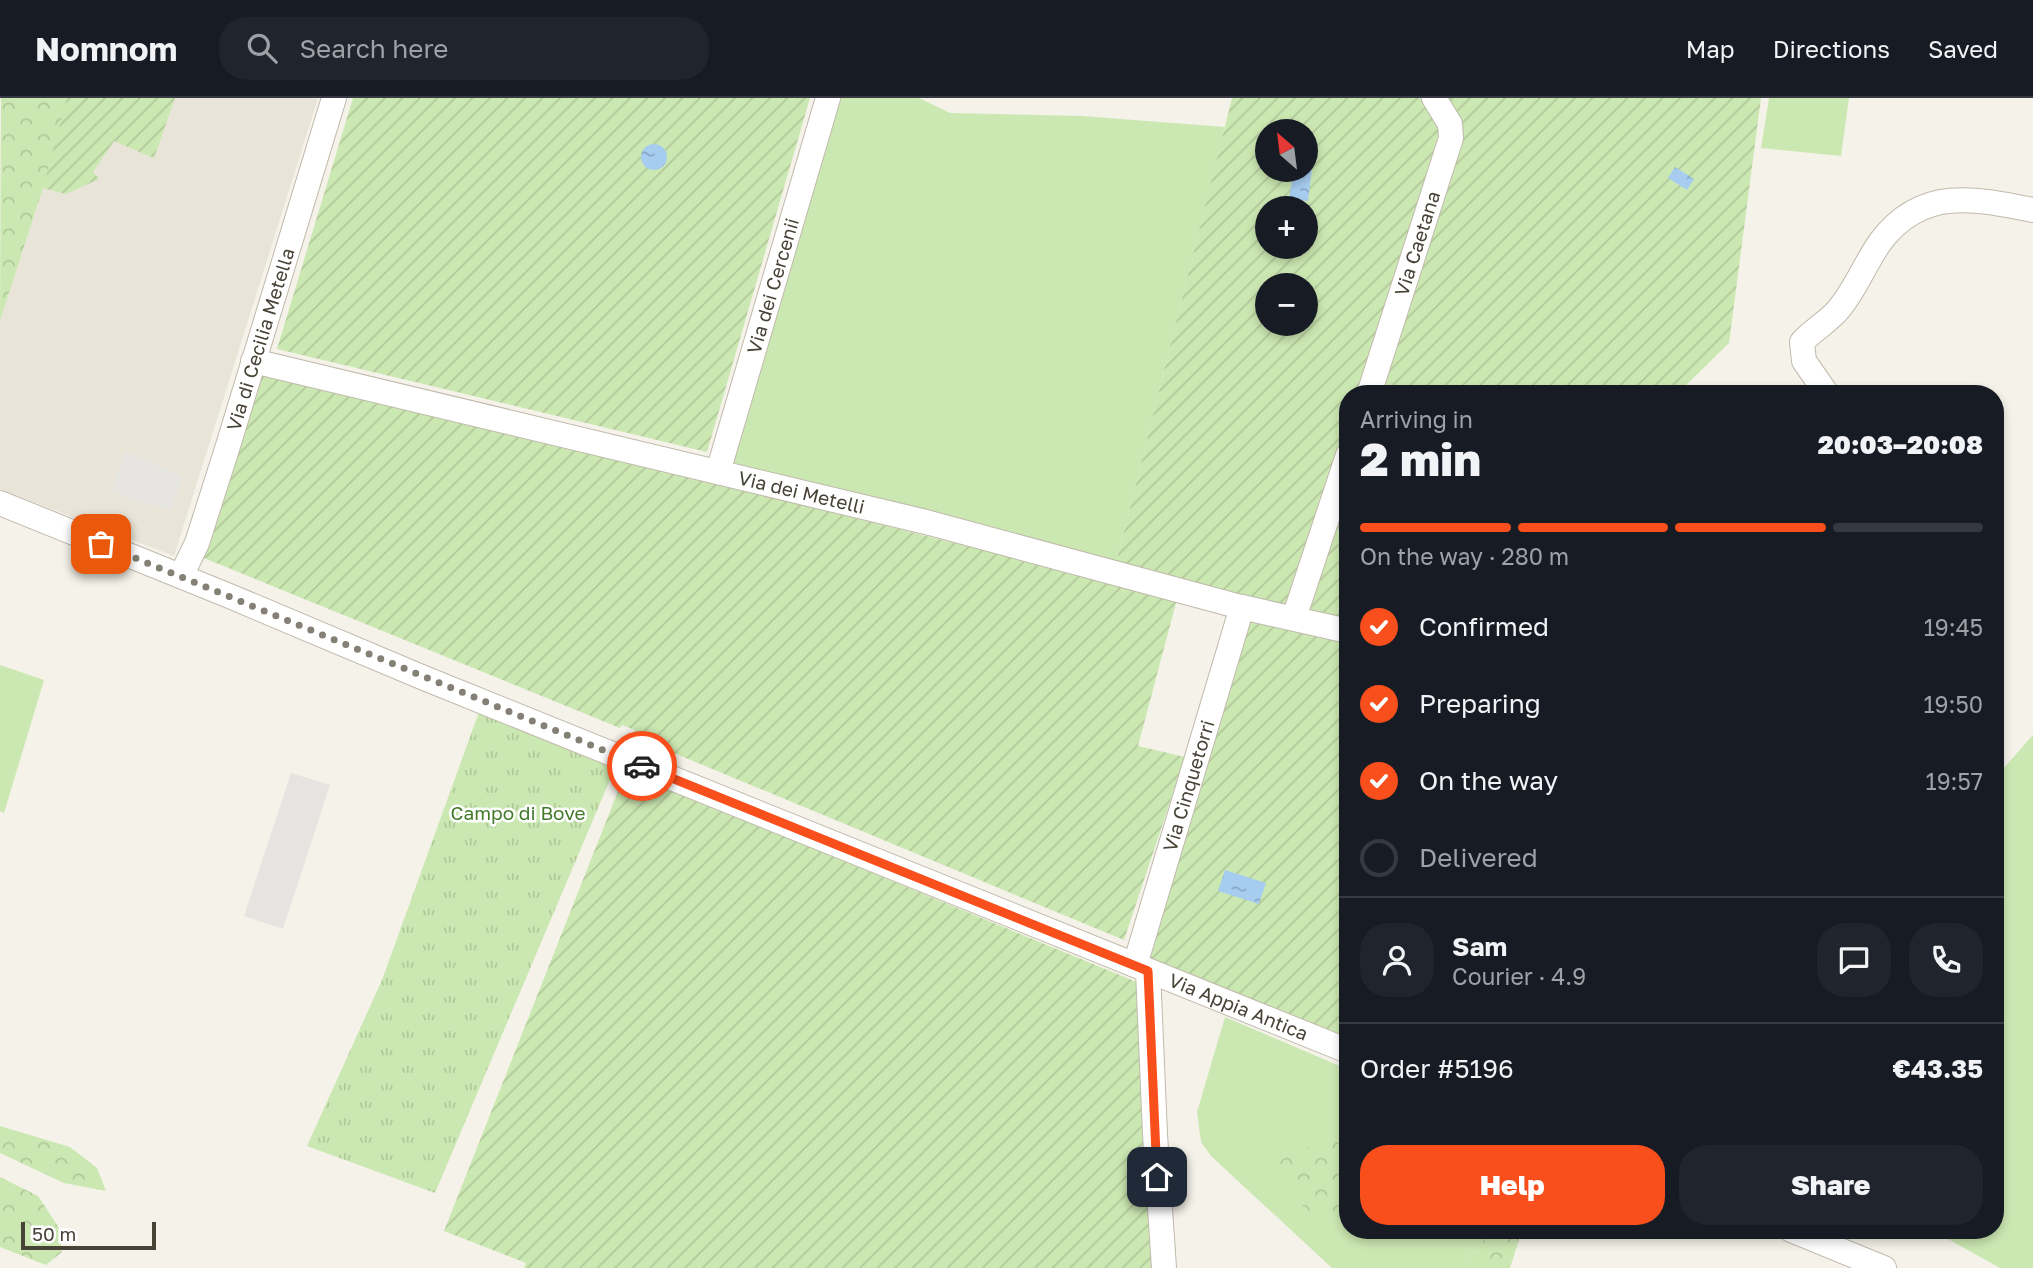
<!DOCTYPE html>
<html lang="en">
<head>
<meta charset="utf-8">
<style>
  :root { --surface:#171b24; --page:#20242c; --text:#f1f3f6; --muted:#9ea1a6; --line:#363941; --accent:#f84f1c }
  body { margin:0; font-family:"Golos Text",sans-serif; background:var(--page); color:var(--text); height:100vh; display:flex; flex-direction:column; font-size:26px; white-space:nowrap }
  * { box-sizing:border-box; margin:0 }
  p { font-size:23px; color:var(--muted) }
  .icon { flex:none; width:38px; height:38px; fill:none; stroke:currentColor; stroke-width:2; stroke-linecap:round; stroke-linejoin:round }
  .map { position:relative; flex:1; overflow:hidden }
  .details { position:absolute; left:1339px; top:287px; width:665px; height:854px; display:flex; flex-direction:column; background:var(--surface); border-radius:28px; box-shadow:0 4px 10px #0003 }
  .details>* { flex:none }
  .needle { width:46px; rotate:332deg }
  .buttons { position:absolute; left:1255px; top:21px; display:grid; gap:14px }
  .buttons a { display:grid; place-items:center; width:63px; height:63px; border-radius:50%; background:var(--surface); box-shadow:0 4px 10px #0003; font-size:35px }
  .scale { position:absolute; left:21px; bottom:18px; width:135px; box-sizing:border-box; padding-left:7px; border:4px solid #484337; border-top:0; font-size:19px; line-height:24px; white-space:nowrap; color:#484337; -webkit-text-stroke:5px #fff; paint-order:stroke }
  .pin { position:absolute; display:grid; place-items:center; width:60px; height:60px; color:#fff; margin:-30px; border-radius:14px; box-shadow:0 4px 10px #0006 }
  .courier { position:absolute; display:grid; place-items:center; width:70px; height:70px; margin:-35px; border:5px solid #f84f1c; border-radius:50%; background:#fff; color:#222; box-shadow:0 2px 9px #0007 }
  .head em { font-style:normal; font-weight:800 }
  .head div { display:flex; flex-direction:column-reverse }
  .head { display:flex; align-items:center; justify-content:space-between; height:119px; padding:0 21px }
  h1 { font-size:46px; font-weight:800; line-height:52px }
  .bar { display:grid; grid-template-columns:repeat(4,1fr); gap:10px 7px; align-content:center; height:84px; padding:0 21px }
  .bar i { height:9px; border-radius:5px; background:var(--line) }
  .bar .selected { background:var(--accent) }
  .bar p { grid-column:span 4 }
  .line { display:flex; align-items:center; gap:18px; padding:0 21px; border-top:2px solid var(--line) }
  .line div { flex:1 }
  .round { display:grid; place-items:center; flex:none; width:74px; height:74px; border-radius:28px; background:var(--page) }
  ol { padding:0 21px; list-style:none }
  li { display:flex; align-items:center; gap:21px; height:77px }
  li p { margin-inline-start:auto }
  li .icon { padding:7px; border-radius:50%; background:var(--accent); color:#fff; stroke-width:4 }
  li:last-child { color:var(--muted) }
  li i { width:38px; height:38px; border:4px solid var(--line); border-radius:50% }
  .cta { display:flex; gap:14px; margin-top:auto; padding:14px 21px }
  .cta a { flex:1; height:80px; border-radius:28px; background:var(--accent); color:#fff; font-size:28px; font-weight:800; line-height:80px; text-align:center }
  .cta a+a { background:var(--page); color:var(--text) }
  header { display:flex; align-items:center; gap:42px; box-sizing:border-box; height:98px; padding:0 35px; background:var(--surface); border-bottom:2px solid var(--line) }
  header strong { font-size:33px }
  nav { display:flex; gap:38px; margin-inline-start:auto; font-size:24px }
  .search { width:490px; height:63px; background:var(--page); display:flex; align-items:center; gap:18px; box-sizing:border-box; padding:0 24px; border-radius:28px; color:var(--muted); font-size:26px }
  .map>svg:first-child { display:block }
  .residential { fill:#e8e4d7 }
  .grass { fill:#cce8b2 }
  .forest { fill:url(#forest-crowns) }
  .park { fill:url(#park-tufts) }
  .garden { fill:url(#garden-furrows); fill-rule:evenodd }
  .parking { fill:#e6e4e1 }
  .water { fill:url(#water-ripples) }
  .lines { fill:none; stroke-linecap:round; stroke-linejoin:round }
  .minor-casing { stroke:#c0baac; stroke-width:26 }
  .minor { stroke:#fff; stroke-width:24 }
  .done { stroke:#848075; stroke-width:7; stroke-dasharray:0 12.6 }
  .route { stroke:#f84f1c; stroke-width:9 }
  .labels { text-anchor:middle; stroke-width:5; stroke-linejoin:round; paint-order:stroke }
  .street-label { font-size:19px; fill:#484337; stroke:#fff }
  .park-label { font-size:19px; fill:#427a2a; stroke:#fff }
</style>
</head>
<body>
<header>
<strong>Nomnom</strong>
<div class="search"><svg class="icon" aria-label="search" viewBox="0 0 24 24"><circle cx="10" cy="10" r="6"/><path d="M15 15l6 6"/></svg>Search here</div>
<nav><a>Map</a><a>Directions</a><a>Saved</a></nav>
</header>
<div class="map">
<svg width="2033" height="1170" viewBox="0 0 2033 1170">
  <defs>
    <pattern id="forest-crowns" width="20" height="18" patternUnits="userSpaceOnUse" patternTransform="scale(1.75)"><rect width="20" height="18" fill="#cce8b2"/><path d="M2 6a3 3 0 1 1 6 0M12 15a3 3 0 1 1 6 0" fill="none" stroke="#b1c89a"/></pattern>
    <pattern id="park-tufts" width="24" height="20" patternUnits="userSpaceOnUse" patternTransform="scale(1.75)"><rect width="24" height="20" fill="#cce8b2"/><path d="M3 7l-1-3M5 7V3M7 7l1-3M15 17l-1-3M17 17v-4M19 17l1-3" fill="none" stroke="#b1c89a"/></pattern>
    <pattern id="garden-furrows" width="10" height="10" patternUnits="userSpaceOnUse" patternTransform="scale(1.75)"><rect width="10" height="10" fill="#cce8b2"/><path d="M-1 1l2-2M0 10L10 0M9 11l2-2" fill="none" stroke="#b1c89a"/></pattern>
    <pattern id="water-ripples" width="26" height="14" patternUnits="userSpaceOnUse" patternTransform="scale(1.75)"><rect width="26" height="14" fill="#a6ccf0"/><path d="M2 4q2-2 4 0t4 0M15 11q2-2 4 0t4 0" fill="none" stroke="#89a7c3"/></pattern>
  </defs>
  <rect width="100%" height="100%" fill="#f4f2e9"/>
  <!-- residential -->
  <polygon class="residential" points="68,0 318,0 174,458 0,391 0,223 54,56"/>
  <!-- grass -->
  <g class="grass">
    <polygon points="836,0 919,0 950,15 1082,18 1225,29 1115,470 730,364"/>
    <polygon points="1769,0 1849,0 1841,58 1761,50"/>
    <polygon points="0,567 44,582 4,715 0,713"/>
    <polygon points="2033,637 2033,1170 2000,1170 1932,1132 1995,1132 1995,680"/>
    <polygon points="1225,919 1347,971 1348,1132 1492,1132 1460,1170 1332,1170 1211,1058 1201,1044 1197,1014"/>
  </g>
  <!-- forest -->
  <g class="forest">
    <polygon points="1,0 68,0 54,56 0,223"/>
    <polygon points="0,1028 70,1049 97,1070 106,1093 64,1085 0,1055"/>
    <path d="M 1331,1041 L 1347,1047 L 1347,1121 C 1340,1121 1331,1122 1324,1121 C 1303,1116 1282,1086 1278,1066 C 1292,1051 1312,1050 1331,1041 Z"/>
    <polygon points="0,1079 38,1098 59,1130 62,1154 46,1167 0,1149"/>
    <polygon points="1492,1132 1522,1132 1510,1170 1460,1170"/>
  </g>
  <!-- park -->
  <polygon class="park" points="479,614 615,670 435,1095 307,1048 382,882"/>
  <!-- garden -->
  <g class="garden">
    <polygon points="67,0 175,0 154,60 114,43 93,74 99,81 66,96 43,90"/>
    <polygon points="353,0 810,0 707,354 277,251"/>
    <path d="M 1232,0 L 1420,0 L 1447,35 L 1433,0 L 1761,0 L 1729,245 L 1677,296 L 1348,296 L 1347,532 L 1115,470 ZM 1267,33 L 1306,33 L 1306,72 L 1267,72 ZM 1267,110 L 1306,110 L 1306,149 L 1267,149 ZM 1267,187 L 1306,187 L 1306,226 L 1267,226 Z"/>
    <polygon points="258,270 1177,501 1138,648 1185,659 1124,842 633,638 635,632 622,627 620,630 199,458"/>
    <polygon points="1248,519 1347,544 1347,947 1144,861"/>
    <polygon points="626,673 1139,885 1157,1170 524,1170 526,1165 444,1133"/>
  </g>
  <!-- parking -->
  <g class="parking">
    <polygon points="125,354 183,378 172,410 142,406 112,392"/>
    <polygon points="291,675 330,687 283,831 244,818"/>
  </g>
  <!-- water -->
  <g class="water">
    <circle cx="654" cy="59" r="13"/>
    <polygon points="1675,69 1694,81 1687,92 1668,80"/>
    <polygon points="1306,70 1312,71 1308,103 1289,100 1294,72 1306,72"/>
    <polygon points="1225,772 1266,785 1259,806 1218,793"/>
  </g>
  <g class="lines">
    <!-- minor casing -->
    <g class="minor-casing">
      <g id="minor">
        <path id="s1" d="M 253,263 L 926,424 L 1237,508 L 1348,533"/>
        <path id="s2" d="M 1369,296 L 1451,40 L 1450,26 L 1434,0"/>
        <path d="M 1827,296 L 1804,263 L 1802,244 C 1813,232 1829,223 1838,212 C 1856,191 1865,165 1881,143 C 1922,89 1974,100 2033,112"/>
        <path id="s3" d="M 718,374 L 828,0"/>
        <path id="s4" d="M 0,405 L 227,497 L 424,580 L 1348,953"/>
        <path id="s5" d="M 181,478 L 197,445 L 227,351 L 334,0"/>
        <polyline points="1294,520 1348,357"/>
        <path id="s6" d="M 1135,867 L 1242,509"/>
        <polyline points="1148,873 1155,1036 1164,1170"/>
        <polyline points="1791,1132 1884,1170"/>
      </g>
    </g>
    <!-- minor -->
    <use href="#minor" class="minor"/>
  </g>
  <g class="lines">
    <!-- done -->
    <polyline class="done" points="101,446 642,668"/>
    <!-- route -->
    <polyline class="route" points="642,668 1148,873 1157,1079"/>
  </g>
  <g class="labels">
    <!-- street labels -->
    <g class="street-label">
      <text dy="7" stroke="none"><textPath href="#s2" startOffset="158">Via Caetana</textPath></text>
      <text dy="7" stroke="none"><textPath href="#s3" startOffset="194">Via dei Cercenii</textPath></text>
      <text dy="7" stroke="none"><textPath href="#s5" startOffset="250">Via di Cecilia Metella</textPath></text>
      <text dy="7" stroke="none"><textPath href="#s1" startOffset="564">Via dei Metelli</textPath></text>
      <text dy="7" stroke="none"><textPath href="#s6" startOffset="187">Via Cinquetorri</textPath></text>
      <text dy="7" stroke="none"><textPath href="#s4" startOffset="1337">Via Appia Antica</textPath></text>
    </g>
    <!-- park labels -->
    <g class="park-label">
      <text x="518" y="722">Campo di Bove</text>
    </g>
  </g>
</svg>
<div class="buttons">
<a><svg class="needle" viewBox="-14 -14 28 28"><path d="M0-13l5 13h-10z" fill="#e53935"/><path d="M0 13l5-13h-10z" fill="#9ea1a6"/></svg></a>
<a>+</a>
<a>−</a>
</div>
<div class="scale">50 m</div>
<div class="pin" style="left:101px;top:446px;background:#ea580c"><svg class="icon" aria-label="bag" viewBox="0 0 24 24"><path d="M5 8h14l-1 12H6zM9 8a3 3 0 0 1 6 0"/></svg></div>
<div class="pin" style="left:1157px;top:1079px;background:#1f2937"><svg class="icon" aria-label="home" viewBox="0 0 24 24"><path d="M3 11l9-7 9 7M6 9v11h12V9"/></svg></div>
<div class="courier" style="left:642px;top:668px"><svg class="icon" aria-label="car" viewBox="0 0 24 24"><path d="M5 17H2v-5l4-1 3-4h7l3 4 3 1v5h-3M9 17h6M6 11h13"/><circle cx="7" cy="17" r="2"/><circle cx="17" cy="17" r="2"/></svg></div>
<section class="details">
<div class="head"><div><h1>2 min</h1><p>Arriving in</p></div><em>20:03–20:08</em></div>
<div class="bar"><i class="selected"></i><i class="selected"></i><i class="selected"></i><i></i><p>On the way · 280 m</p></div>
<ol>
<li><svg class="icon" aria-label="check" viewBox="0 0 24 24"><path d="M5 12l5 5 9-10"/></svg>Confirmed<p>19:45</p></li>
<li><svg class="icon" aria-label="check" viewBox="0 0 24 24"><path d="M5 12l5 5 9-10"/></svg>Preparing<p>19:50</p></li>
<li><svg class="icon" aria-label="check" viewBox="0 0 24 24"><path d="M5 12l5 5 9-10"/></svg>On the way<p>19:57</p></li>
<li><i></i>Delivered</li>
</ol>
<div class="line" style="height:126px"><a class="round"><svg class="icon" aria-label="person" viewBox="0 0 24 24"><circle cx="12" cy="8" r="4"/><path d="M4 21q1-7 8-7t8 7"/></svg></a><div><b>Sam</b><p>Courier · 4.9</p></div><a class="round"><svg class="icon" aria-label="chat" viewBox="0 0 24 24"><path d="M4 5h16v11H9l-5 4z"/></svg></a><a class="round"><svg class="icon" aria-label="phone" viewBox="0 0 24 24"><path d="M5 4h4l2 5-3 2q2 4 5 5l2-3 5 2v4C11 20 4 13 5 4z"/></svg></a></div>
<div class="line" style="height:91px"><div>Order #5196</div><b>€43.35</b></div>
<div class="cta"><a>Help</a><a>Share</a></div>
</section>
</div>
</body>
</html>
